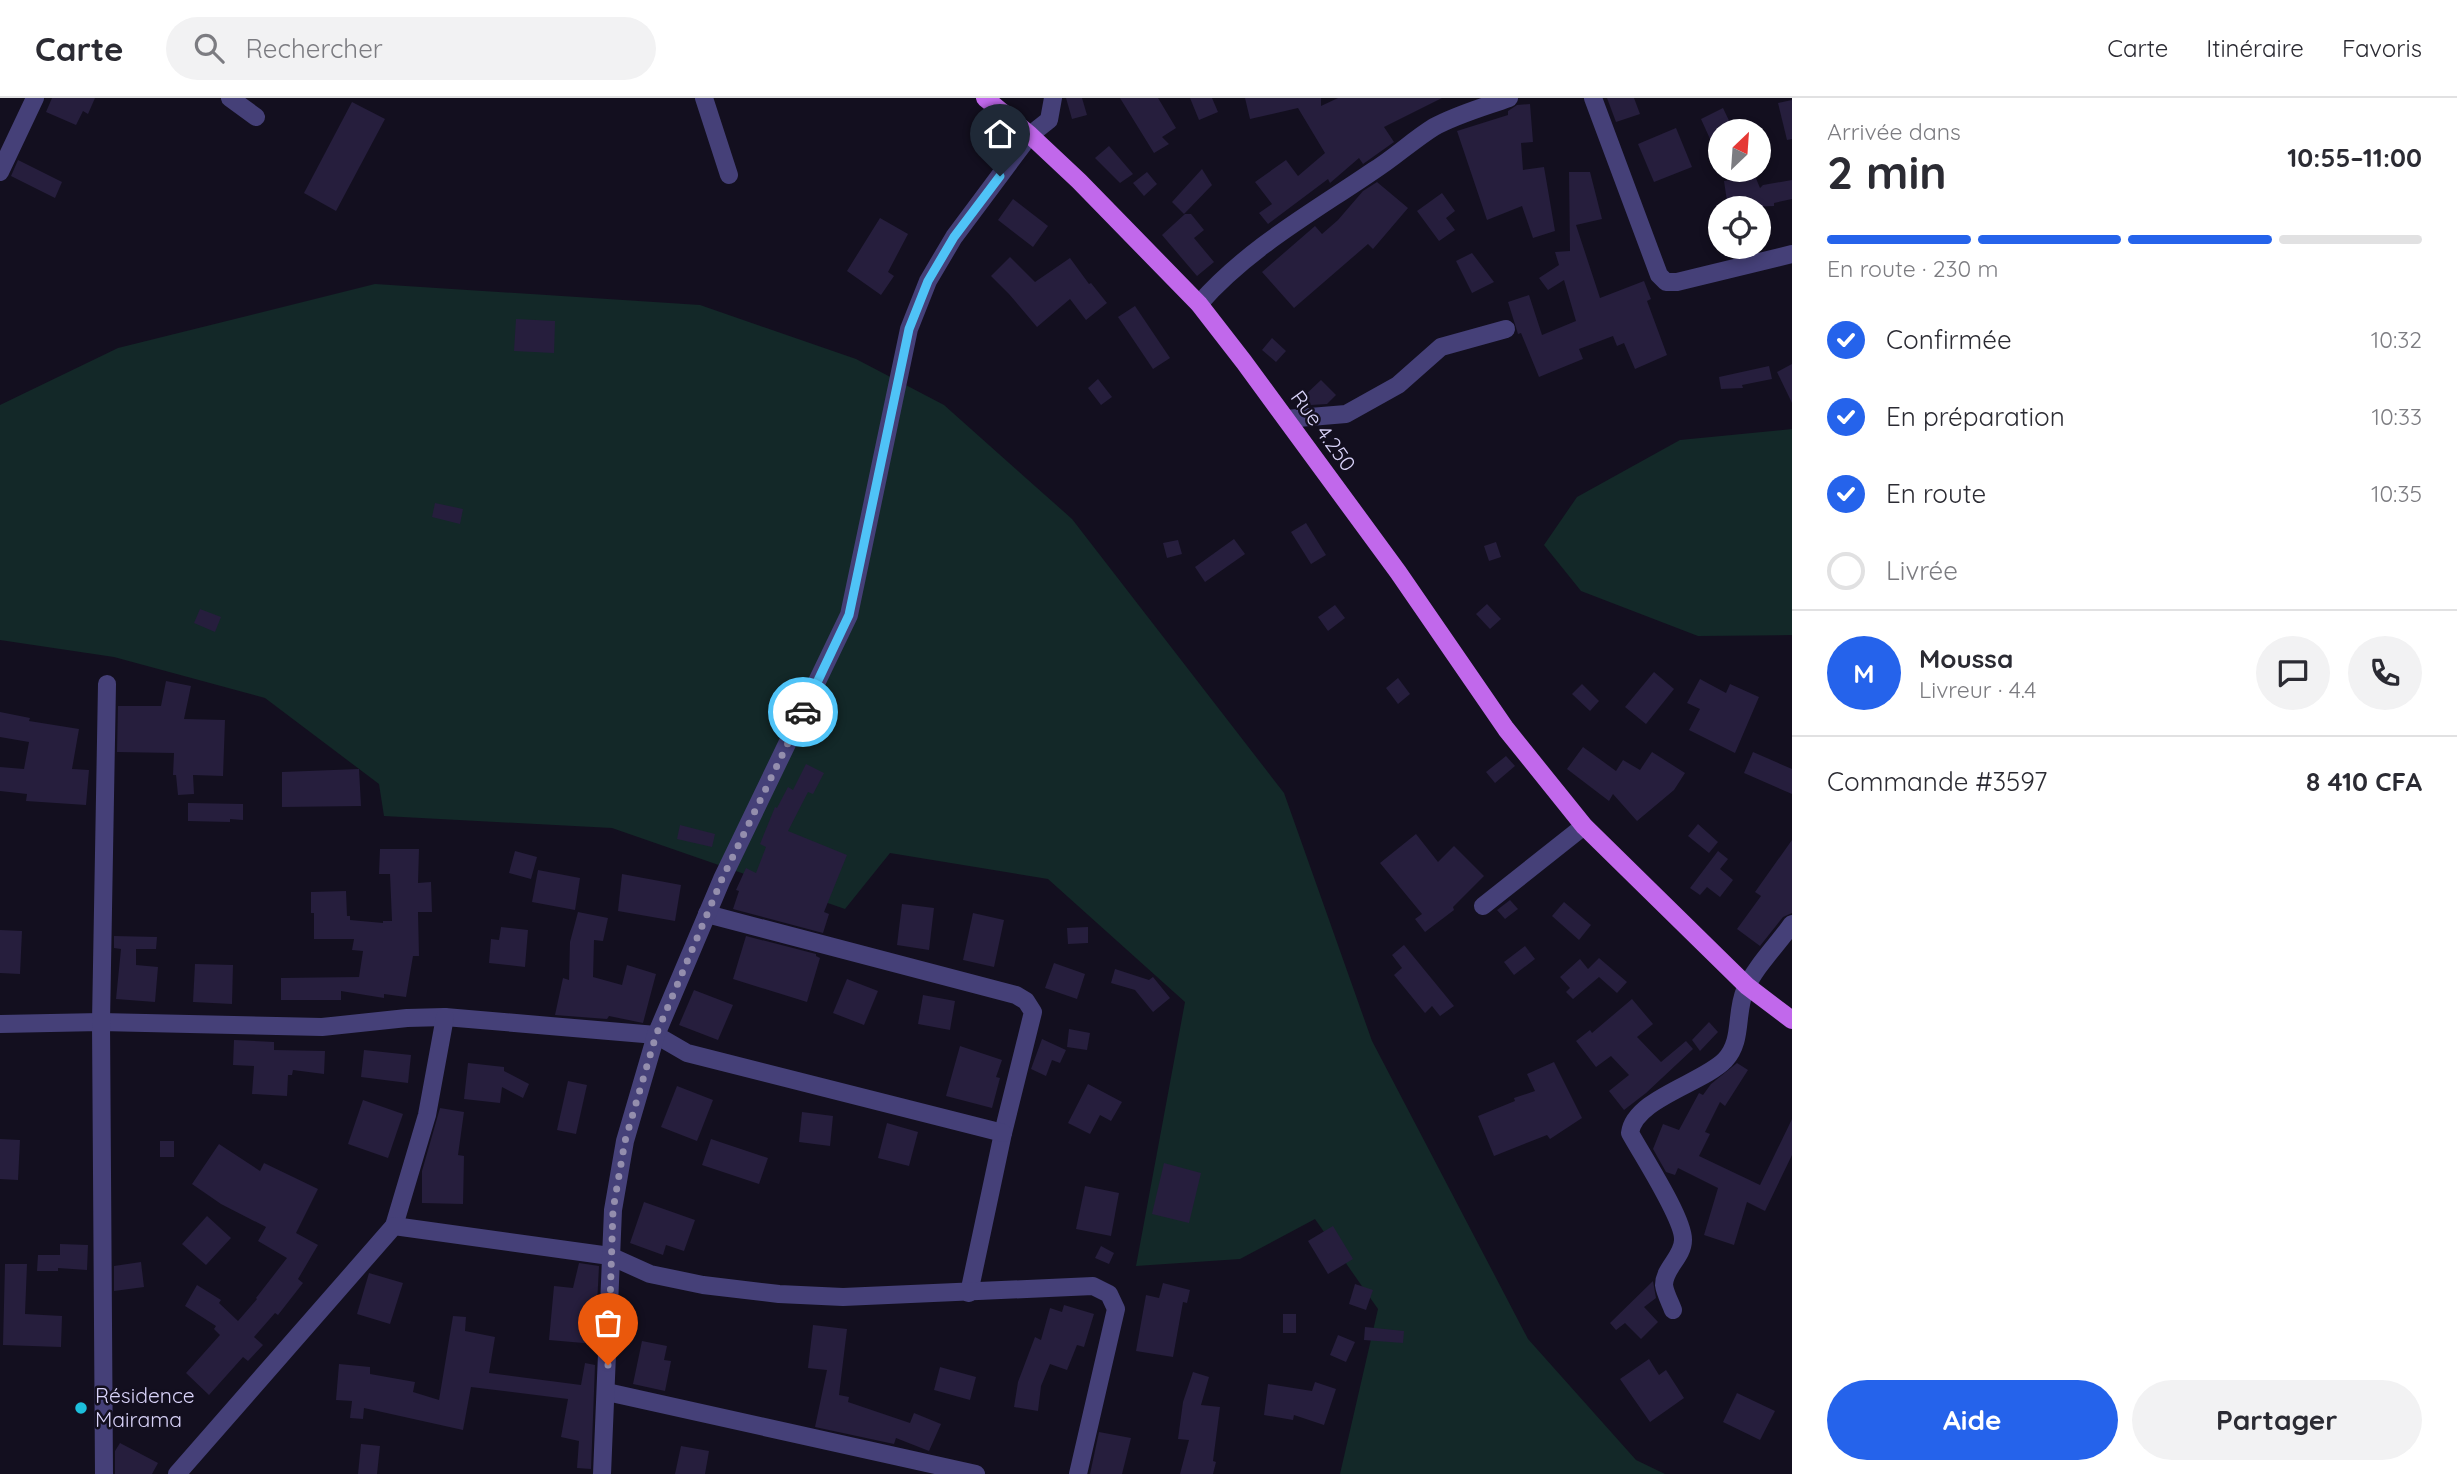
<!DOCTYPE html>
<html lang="fr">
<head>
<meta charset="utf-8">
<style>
  :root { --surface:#fff; --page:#f2f2f3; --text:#2b2b33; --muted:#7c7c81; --line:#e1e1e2; --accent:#2563eb }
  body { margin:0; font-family:Quicksand,sans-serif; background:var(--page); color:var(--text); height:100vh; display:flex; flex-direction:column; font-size:26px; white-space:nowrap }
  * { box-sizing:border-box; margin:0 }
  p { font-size:23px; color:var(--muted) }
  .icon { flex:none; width:38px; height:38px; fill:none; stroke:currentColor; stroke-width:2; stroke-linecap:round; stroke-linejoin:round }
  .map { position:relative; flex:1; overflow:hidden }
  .drawer { display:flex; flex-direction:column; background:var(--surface); width:665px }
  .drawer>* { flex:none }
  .needle { width:46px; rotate:25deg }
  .controls { position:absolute; left:1708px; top:21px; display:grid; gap:14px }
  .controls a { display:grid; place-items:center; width:63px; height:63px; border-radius:50%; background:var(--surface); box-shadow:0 4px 10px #0003; font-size:35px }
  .pin { position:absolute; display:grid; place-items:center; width:60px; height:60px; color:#fff; margin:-72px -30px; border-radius:50% 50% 50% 0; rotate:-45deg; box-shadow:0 0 7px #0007 }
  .pin .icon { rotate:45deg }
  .courier { position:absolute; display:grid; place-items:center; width:70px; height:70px; margin:-35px; border:5px solid #4fc3f7; border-radius:50%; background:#fff; color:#222; box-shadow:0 2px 9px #0007 }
  .head em { font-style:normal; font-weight:700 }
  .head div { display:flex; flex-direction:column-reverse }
  .head { display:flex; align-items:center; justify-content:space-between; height:119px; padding:0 35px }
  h1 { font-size:46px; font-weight:700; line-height:52px }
  .bar { display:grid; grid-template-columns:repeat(4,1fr); gap:10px 7px; align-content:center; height:84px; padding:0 35px }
  .bar i { height:9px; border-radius:5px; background:var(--line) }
  .bar .current { background:var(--accent) }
  .bar p { grid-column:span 4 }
  .line { display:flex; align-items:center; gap:18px; padding:0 35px; border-top:2px solid var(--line) }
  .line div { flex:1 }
  .round { display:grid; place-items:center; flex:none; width:74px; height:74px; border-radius:37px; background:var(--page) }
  ol { padding:0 35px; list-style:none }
  li { display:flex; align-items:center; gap:21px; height:77px }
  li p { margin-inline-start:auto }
  li .icon { padding:7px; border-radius:50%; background:var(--accent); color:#fff; stroke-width:4 }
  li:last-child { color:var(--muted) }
  li i { width:38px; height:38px; border:4px solid var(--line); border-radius:50% }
  .primary-button { display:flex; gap:14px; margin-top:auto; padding:14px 35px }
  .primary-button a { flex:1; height:80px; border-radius:42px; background:var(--accent); color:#fff; font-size:28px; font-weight:700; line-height:80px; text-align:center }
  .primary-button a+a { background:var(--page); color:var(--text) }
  header { display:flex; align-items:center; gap:42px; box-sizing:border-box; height:98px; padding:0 35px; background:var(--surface); border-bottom:2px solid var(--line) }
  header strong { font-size:33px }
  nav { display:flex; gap:38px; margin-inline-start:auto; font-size:24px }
  .search { width:490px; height:63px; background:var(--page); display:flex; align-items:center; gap:18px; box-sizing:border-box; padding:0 24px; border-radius:38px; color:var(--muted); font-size:26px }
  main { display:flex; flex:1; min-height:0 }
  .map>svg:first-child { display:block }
  .green { fill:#132828 }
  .building { fill:#261e3d }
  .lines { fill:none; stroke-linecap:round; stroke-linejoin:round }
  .minor { stroke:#454078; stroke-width:18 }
  .major { stroke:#c168eb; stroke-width:18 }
  .done { stroke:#948ead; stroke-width:7; stroke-dasharray:0 12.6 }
  .route { stroke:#4fc3f7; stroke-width:9 }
  .poi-dot { fill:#1dbfdc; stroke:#130f1f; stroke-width:2.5 }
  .labels { text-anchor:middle; stroke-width:5; stroke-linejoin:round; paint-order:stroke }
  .street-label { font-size:21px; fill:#d9d3f9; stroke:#130f1f }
  .poi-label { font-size:21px; fill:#d9d3f9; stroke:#130f1f; text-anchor:start }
</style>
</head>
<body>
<header>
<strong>Carte</strong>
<div class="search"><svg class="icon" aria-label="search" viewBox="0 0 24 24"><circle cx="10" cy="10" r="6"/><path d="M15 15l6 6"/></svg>Rechercher</div>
<nav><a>Carte</a><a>Itinéraire</a><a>Favoris</a></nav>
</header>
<main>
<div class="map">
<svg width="1792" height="1376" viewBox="0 0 1792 1376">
  <rect width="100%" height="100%" fill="#130f1f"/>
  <!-- green -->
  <g class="green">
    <polygon points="375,186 700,207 856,261 944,307 1072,421 1284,695 1372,943 1528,1241 1636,1362 1665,1376 1340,1376 1378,1211 1315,1121 1240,1161 1136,1168 1185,904 1048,781 890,755 845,811 612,730 384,718 379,686 265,600 114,559 0,542 0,307 118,250"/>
    <polygon points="1792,331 1792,537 1698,538 1581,493 1544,447 1577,399 1680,342"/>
  </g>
  <!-- building -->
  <g class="building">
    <polygon points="52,0 95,0 88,16 83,13 76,27 46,14"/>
    <polygon points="1066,0 1082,0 1087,17 1072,21"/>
    <polygon points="1120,0 1158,0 1176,30 1162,39 1169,46 1154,55"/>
    <polygon points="1190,0 1212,0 1218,14 1199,22"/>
    <polygon points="1245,0 1321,0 1321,8 1338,0 1442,0 1384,29 1394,44 1363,66 1359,60 1330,85 1328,81 1268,126 1259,115 1272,106 1255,84 1286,62 1298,78 1325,55 1298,10 1250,21"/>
    <polygon points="1607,0 1634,0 1640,16 1616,24"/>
    <polygon points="1792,2 1792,41 1787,42 1778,5"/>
    <polygon points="352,4 385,21 336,113 304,95"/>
    <polygon points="1530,6 1533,44 1521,45 1523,72 1544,69 1555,133 1533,140 1522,108 1487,122 1457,33 1508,17 1508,13 1517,7"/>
    <polygon points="1723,10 1734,33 1720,33 1720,63 1701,21"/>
    <polygon points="1676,30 1692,69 1654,84 1638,46"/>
    <polygon points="1109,48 1133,76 1120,85 1095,60"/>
    <polygon points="18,62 62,84 55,100 11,78"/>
    <polygon points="1202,71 1212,87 1184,116 1172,104"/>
    <polygon points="1147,74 1157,86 1144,98 1133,85"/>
    <polygon points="1569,74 1590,74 1602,121 1576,127 1600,200 1644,183 1651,201 1647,203 1667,257 1635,271 1624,245 1617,248 1613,238 1579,251 1583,261 1539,279 1521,235 1518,236 1508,204 1529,197 1542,237 1576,223 1564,182 1548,192 1539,180 1559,167 1555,154 1570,153"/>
    <polygon points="1755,78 1760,90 1763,87 1792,82 1792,101 1774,105 1774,108 1728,110 1724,83"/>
    <polygon points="1377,84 1408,110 1373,151 1368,146 1294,210 1262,174 1315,128 1322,136 1338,122 1363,93"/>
    <polygon points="1442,95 1455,113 1446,120 1455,132 1439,143 1417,113"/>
    <polygon points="1013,101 1048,128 1033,149 998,122"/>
    <polygon points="1185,116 1191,116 1204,132 1194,140 1214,164 1197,178 1162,137"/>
    <polygon points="880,120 908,136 888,174 894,178 881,197 847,173"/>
    <polygon points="1472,155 1494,184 1472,195 1456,163"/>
    <polygon points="1010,159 1035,184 1070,160 1089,186 1091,185 1107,205 1086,222 1070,201 1037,229 1009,196 991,178"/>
    <polygon points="1135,208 1170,260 1153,271 1118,219"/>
    <polygon points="516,221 555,223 554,255 514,253"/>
    <polygon points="1272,240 1286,253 1276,264 1262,252"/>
    <polygon points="1792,266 1792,305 1777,274"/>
    <polygon points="1769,268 1772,281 1742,287 1743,290 1721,291 1719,279"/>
    <polygon points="1098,281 1112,299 1101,307 1088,290"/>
    <polygon points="1321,282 1336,297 1327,306 1311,307 1303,299"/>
    <polygon points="435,405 463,411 460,426 432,419"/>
    <polygon points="1306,425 1326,457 1311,466 1291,434"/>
    <polygon points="1234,441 1245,456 1205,484 1195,469"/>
    <polygon points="1178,442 1182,456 1167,460 1163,445"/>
    <polygon points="1496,444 1501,459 1489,463 1484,448"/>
    <polygon points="1487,506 1501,521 1490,531 1476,516"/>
    <polygon points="1335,507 1345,520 1328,533 1318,519"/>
    <polygon points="200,511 221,519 215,534 194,525"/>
    <polygon points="1654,574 1674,591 1646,626 1625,609"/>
    <polygon points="1398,580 1410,596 1398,606 1386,590"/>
    <polygon points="1700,581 1726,595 1730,586 1759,599 1735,655 1689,632 1700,611 1687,605"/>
    <polygon points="166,583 191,588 184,621 225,622 223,678 193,677 194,696 178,697 176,677 173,677 174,655 117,654 118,608 161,608"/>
    <polygon points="1582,586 1599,603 1590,613 1572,596"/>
    <polygon points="0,614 30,620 29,623 79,631 72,671 89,672 86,707 26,703 27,696 0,693 0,669 24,671 29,644 0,639"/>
    <polygon points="1583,649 1616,673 1623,662 1640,672 1652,654 1685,675 1674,692 1637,723 1613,696 1609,703 1567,671"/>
    <polygon points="1753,654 1792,671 1792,696 1744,675"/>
    <polygon points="1506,658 1515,668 1495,685 1486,674"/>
    <polygon points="806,666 824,675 813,696 808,694 788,733 847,757 824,814 829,816 823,835 733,811 739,793 736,792 746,770 756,775 766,749 760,746 775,709 777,710 788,689 793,692"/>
    <polygon points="359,671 361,708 282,709 282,674"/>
    <polygon points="188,705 243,706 243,722 230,721 230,724 188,723"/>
    <polygon points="1698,726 1718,744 1709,755 1688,738"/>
    <polygon points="680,727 715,736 712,749 677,741"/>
    <polygon points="1416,736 1438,764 1454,748 1484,778 1453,809 1454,812 1425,834 1415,821 1422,816 1380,765"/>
    <polygon points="1792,742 1792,815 1783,819 1760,848 1737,831 1761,798 1755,794"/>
    <polygon points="380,751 419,751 418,785 431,784 432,814 418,814 419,858 413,858 406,899 384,896 384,900 341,893 341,902 281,902 281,880 359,879 363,853 352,852 354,841 314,841 314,815 311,815 311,794 346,793 347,818 350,818 350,822 383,825 383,823 392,823 390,776 379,776"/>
    <polygon points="515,753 537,759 531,781 509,775"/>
    <polygon points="1718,753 1728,761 1720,771 1733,782 1720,799 1707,789 1700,797 1690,790"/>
    <polygon points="538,772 580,780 575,812 532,804"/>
    <polygon points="622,776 681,787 675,823 618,813"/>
    <polygon points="1510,802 1518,811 1505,821 1497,812"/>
    <polygon points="1564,804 1591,827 1579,842 1552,818"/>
    <polygon points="902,806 934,810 929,852 897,847"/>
    <polygon points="578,814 608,820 603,843 594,842 593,879 622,887 627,867 656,876 643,925 609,918 607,921 555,917 563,880 569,882 570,844"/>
    <polygon points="973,815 1004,822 994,869 963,862"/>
    <polygon points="501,829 528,832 525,869 489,865 491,841 499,842"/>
    <polygon points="1088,829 1088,845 1068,846 1067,830"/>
    <polygon points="0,832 22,833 20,876 0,875"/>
    <polygon points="114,838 157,839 156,851 136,851 136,867 158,869 155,904 116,901 121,851 114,850"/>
    <polygon points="746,838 816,856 816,858 820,860 807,904 733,881"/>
    <polygon points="1404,847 1454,908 1440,918 1432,908 1425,915 1394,877 1402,870 1392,857"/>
    <polygon points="1525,848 1535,861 1514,877 1504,864"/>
    <polygon points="1599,860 1627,884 1617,895 1599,879 1573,901 1566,894 1570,890 1560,879 1580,861 1588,871"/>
    <polygon points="1054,865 1085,876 1077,901 1045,890"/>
    <polygon points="195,866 233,867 232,906 193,904"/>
    <polygon points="1115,871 1149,882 1153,879 1170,900 1153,914 1135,892 1111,885"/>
    <polygon points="847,881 878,893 864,927 833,915"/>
    <polygon points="694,892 733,907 718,942 679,927"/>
    <polygon points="923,897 955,903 950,932 918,926"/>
    <polygon points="1632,901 1653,926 1637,939 1661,964 1686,943 1693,951 1646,995 1624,1012 1609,993 1629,977 1611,958 1596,969 1576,943 1590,932 1592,935"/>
    <polygon points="1709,924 1718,934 1700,953 1692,942"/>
    <polygon points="1069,931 1090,935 1087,952 1067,949"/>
    <polygon points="1042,941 1066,952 1060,965 1052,962 1046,978 1031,971"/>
    <polygon points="234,942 274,944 274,952 325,953 324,976 293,972 292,977 288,977 287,998 252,996 254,968 233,967"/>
    <polygon points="960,948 1002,962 996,979 1000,980 992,1010 946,998"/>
    <polygon points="364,952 411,957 408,985 361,979"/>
    <polygon points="1554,964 1582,1020 1550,1041 1547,1037 1494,1058 1478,1018 1515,1003 1514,1000 1535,993 1527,976"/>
    <polygon points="468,965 504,969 504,973 529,986 523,1000 502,989 500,1005 464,1001"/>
    <polygon points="1737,965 1748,972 1725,1008 1720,1004 1705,1034 1710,1036 1699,1058 1760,1087 1792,1021 1792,1057 1765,1113 1747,1104 1734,1147 1704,1137 1718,1090 1678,1070 1675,1077 1666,1074 1653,1051 1663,1026 1679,1032 1699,995 1703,997 1711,986"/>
    <polygon points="568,983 587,987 576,1036 557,1032"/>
    <polygon points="1088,986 1122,1004 1111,1023 1100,1017 1090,1036 1068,1025"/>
    <polygon points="677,988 713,1002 697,1043 661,1029"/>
    <polygon points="363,1002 403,1016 388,1060 348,1046"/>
    <polygon points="440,1010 464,1014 458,1057 464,1058 463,1106 422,1105 422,1073"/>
    <polygon points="802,1014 833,1018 830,1048 799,1044"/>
    <polygon points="887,1025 918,1034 909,1068 878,1060"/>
    <polygon points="0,1041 20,1042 18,1082 0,1081"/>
    <polygon points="711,1041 768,1060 759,1086 702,1067"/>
    <rect x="160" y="1043" width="14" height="16"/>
    <polygon points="219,1046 260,1073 264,1065 318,1091 296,1135 318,1147 298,1181 303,1185 278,1217 275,1215 254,1239 263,1247 248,1263 243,1259 209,1297 186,1275 220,1237 214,1231 216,1228 185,1208 197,1187 221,1202 219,1205 238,1223 257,1201 256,1200 287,1160 258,1143 266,1129 221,1106 192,1086"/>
    <polygon points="1164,1065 1201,1075 1189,1125 1152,1116"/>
    <polygon points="1085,1088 1119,1095 1111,1138 1076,1131"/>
    <polygon points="644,1104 695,1122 684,1153 666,1147 663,1157 630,1145"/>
    <polygon points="207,1118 231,1140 206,1167 182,1146"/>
    <polygon points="1333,1128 1353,1161 1328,1176 1308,1143"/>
    <polygon points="60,1146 88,1147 87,1172 58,1170 58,1173 37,1173 38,1157 60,1157"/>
    <polygon points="1101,1148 1114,1155 1109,1166 1095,1160"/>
    <polygon points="141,1164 144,1189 114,1193 114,1168"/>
    <polygon points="579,1165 599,1168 595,1246 549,1242 554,1188 573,1190"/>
    <polygon points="5,1166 27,1166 25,1216 62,1218 61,1249 3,1247"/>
    <polygon points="369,1175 403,1185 390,1226 357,1216"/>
    <polygon points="1653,1183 1656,1200 1644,1209 1658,1224 1641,1241 1625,1225 1616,1232 1610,1225"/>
    <polygon points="1163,1185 1190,1192 1187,1205 1183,1204 1173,1259 1136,1253 1146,1197 1159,1200"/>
    <polygon points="1355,1186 1373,1192 1366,1212 1349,1206"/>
    <polygon points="1064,1207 1094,1216 1084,1249 1077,1247 1067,1272 1050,1266 1041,1288 1038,1313 1014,1309 1018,1284 1035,1239 1041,1242 1050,1210 1062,1214"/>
    <rect x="1283" y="1216" width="13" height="19"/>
    <polygon points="453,1218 466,1219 465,1233 495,1239 489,1275 581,1287 585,1265 595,1267 591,1371 577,1370 579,1343 561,1339 568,1301 471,1289 463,1332 364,1310 363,1321 350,1320 352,1303 336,1302 339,1266 370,1269 370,1276 415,1284 413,1294 439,1302"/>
    <polygon points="813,1227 847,1231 839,1297 849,1299 848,1304 910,1325 914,1315 941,1326 929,1353 896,1340 894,1346 815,1329 827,1272 808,1270"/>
    <polygon points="1365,1229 1404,1233 1403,1245 1364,1242"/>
    <polygon points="1338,1237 1355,1244 1346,1264 1330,1257"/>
    <polygon points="642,1243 667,1248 664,1262 671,1263 665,1293 633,1286"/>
    <polygon points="1649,1261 1659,1277 1666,1272 1684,1300 1650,1324 1620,1281"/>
    <polygon points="940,1269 976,1279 970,1302 934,1292"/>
    <polygon points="1193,1274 1209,1279 1201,1307 1220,1309 1213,1363 1216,1364 1213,1376 1180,1376 1189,1342 1178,1341 1183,1304"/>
    <polygon points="1315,1284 1336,1291 1324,1327 1294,1317 1293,1322 1264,1317 1268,1286 1312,1293"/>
    <polygon points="1737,1295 1775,1313 1760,1342 1723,1324"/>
    <polygon points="1099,1334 1131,1340 1122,1376 1090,1376"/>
    <polygon points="120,1345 158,1365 152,1376 115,1376 115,1353"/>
    <polygon points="361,1346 380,1348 377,1376 358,1376"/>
    <polygon points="681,1348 709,1353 705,1376 675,1376"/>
  </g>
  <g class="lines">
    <!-- minor -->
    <g class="minor">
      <polyline points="230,0 256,19"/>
      <polyline points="704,0 729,77"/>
      <polyline points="1593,0 1659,177 1666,184 1677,184 1792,156"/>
      <polyline points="0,74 35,0"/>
      <path d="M 1199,206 C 1248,150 1313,114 1373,73 C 1394,60 1413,42 1434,29 C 1458,16 1484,9 1509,0"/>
      <polyline points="1286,321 1346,316 1398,287 1441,249 1506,231"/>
      <polyline points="1483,808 1584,728"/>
      <polyline points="707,816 1016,897 1026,903 1033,914 1003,1035 969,1195"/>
      <polyline points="0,926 101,924 322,929 407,920 445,919 656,937 687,955 1003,1035"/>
      <polyline points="394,1128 427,1017 445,919"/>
      <path d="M 1673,1212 C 1670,1204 1665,1195 1664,1187 C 1664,1170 1683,1159 1683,1142 C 1684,1121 1642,1057 1630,1035 C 1634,1001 1703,985 1725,962 C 1743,943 1735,916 1745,892 C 1754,870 1778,846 1792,826"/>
      <polyline points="607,1294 976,1376"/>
      <polyline points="104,1376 101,924 107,586"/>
      <polyline points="177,1376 394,1128 610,1158 650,1176 703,1187 779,1196 843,1199 1093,1188 1109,1196 1116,1211 1078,1376"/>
      <polyline points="602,1376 613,1112 625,1043 656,937 722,781 849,517 909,231 928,183 954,139 1030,37 1049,22 1053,0"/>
    </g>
    <!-- major -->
    <polyline class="major" points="985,0 1030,37 1079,83 1199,206 1244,264 1398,474 1506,631 1584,728 1747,888 1792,922"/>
  </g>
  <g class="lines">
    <!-- done -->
    <polyline class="done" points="608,1267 613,1112 625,1043 656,937 722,781 803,614"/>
    <!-- route -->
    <polyline class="route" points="803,614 849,517 909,231 928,183 954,139 1000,78"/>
  </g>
  <!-- markers -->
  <circle class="poi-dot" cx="81" cy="1310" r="7"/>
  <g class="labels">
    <!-- street labels -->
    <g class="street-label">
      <text transform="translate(1323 333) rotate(54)" y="7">Rue 4.250</text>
    </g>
    <!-- poi labels -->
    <g class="poi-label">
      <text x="95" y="1305">Résidence<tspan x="95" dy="24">Mairama</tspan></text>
    </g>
  </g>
</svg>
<div class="controls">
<a><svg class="needle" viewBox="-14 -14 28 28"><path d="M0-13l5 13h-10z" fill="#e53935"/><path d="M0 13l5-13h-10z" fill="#7c7c81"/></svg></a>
<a><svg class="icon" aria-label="locate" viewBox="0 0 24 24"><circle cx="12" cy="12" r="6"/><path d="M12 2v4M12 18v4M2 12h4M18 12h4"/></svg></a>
</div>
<div class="pin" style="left:608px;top:1267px;background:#ea580c"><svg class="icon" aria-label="bag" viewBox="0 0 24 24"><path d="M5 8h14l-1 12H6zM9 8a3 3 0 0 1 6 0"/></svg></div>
<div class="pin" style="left:1000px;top:78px;background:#1f2937"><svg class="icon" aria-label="home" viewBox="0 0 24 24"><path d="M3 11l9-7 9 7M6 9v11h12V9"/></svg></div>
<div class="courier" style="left:803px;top:614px"><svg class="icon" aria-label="car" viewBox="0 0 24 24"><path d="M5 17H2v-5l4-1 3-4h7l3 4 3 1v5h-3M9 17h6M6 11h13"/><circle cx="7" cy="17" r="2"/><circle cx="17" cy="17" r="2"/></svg></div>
</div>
<section class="drawer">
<div class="head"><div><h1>2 min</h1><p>Arrivée dans</p></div><em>10:55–11:00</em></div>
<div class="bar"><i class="current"></i><i class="current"></i><i class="current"></i><i></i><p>En route · 230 m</p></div>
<ol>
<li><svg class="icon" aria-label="check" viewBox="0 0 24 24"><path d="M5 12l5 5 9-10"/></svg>Confirmée<p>10:32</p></li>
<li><svg class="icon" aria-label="check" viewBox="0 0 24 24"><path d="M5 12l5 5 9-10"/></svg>En préparation<p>10:33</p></li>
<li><svg class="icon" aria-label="check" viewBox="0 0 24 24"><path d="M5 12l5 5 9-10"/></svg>En route<p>10:35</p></li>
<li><i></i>Livrée</li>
</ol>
<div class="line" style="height:126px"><b class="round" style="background:var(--accent);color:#fff">M</b><div><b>Moussa</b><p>Livreur · 4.4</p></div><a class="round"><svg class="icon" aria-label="chat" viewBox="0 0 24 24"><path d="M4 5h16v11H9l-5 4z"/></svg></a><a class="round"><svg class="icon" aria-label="phone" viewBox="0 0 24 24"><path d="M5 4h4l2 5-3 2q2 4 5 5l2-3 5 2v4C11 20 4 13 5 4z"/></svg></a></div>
<div class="line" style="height:91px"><div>Commande #3597</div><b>8 410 CFA</b></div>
<div class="primary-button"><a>Aide</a><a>Partager</a></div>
</section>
</main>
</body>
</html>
